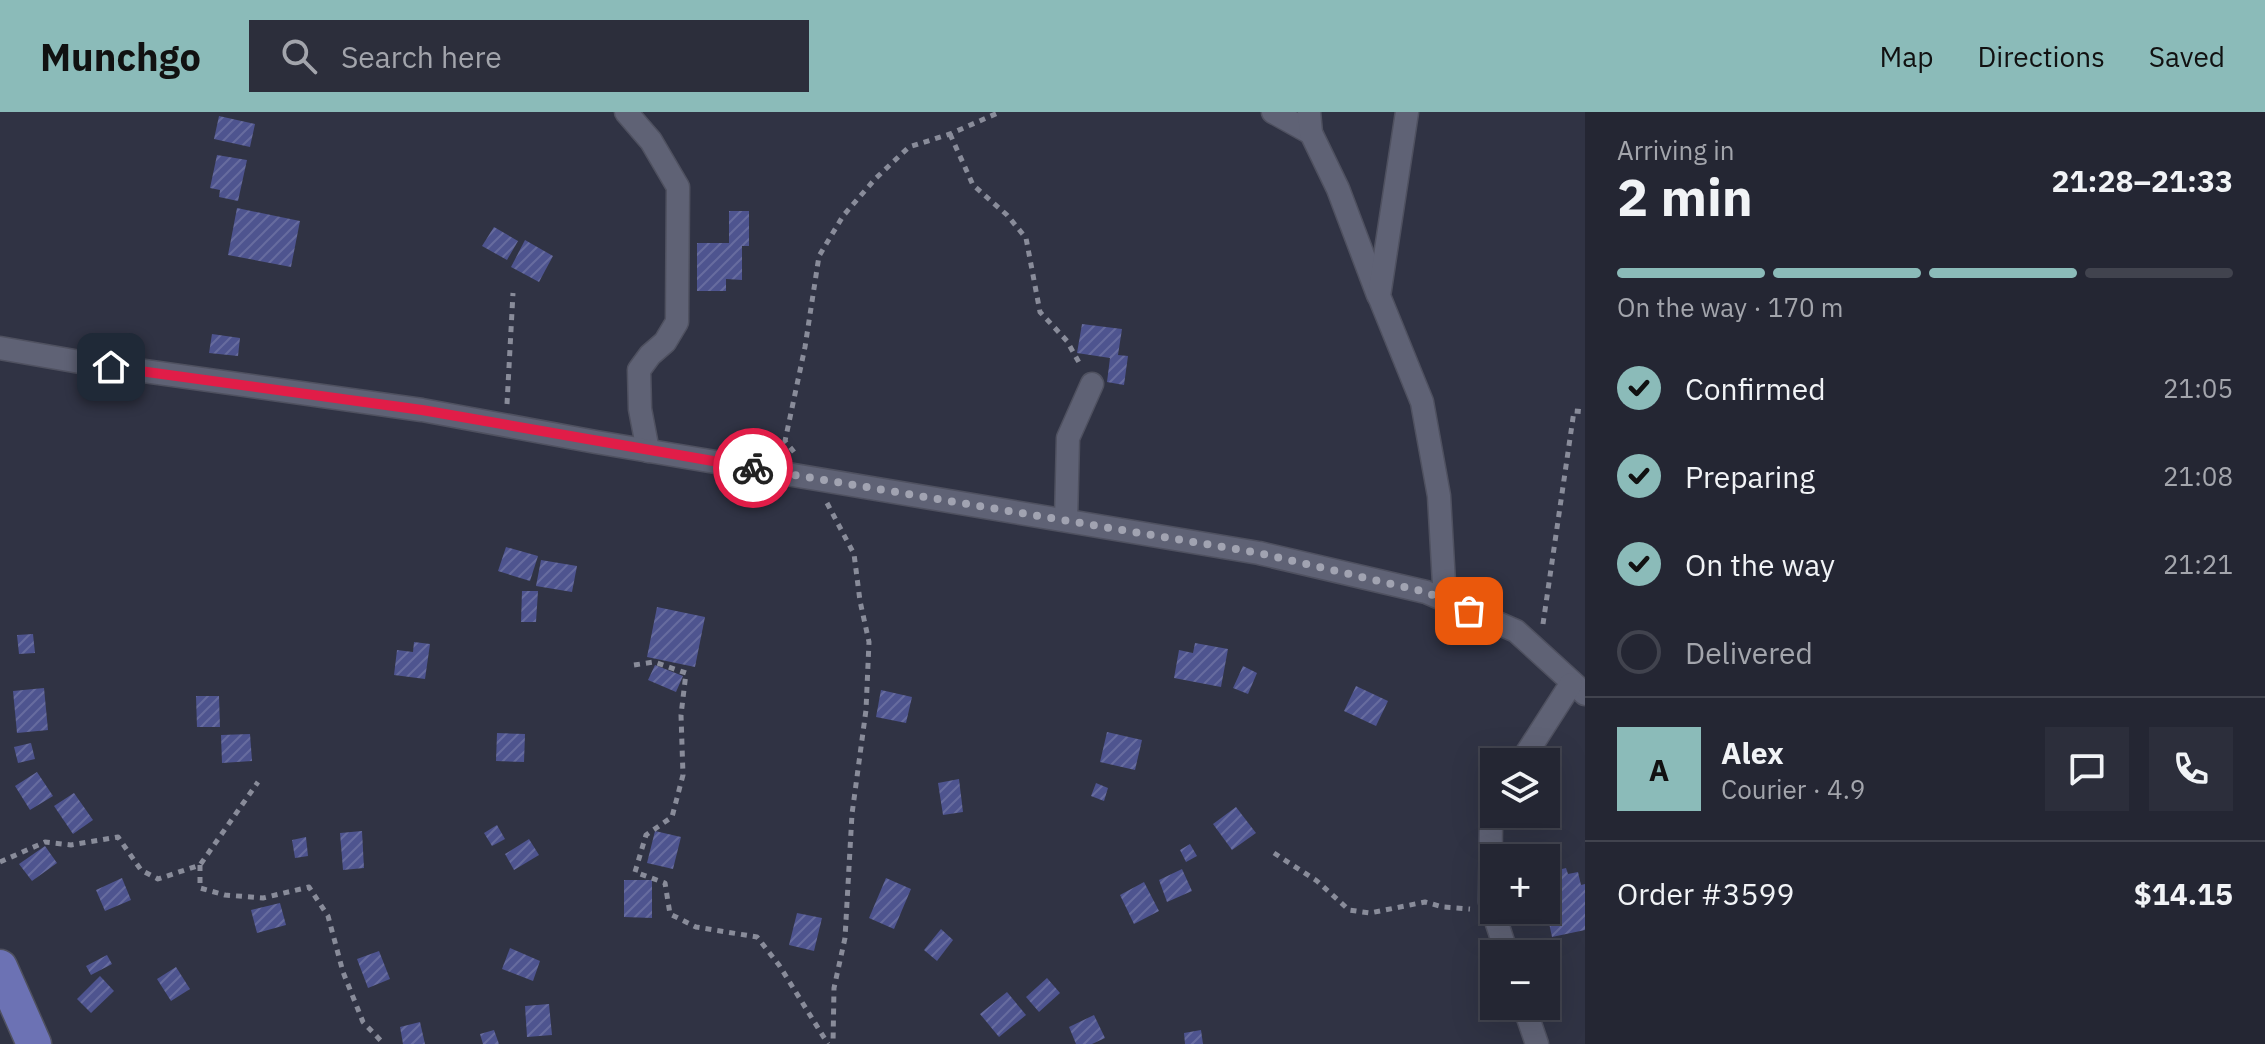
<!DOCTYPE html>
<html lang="en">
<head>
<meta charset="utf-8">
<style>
  :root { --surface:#242633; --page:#2c2e3b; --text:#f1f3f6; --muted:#a3a5ac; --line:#41434e; --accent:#8bbbb9 }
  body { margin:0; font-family:"IBM Plex Sans",sans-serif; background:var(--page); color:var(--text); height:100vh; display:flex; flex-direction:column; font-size:30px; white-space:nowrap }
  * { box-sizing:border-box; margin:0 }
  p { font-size:26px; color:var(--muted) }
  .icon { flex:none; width:44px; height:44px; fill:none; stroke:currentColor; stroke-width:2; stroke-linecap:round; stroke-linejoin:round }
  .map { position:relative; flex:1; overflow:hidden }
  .sheet { display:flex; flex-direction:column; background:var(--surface); width:680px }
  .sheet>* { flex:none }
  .controls { position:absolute; left:1480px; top:636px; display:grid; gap:16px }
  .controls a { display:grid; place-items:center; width:80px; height:80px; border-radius:0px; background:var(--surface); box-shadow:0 8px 32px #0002,0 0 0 2px var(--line); font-size:40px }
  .pin { position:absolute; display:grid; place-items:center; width:68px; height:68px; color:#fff; margin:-34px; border-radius:16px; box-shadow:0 4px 12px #0006 }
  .courier { position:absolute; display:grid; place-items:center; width:80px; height:80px; margin:-40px; border:6px solid #e11d48; border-radius:50%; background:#fff; color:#222; box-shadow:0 2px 10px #0007 }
  .summary em { font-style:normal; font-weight:700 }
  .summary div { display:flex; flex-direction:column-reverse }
  .summary { display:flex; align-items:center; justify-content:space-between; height:136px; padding:0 32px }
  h1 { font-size:52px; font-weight:700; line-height:60px }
  .bar { display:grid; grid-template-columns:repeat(4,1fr); gap:12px 8px; align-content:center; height:96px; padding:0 32px }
  .bar i { height:10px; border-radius:6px; background:var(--line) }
  .bar .on { background:var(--accent) }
  .bar p { grid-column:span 4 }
  .line { display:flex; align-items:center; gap:20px; padding:0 32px; border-top:2px solid var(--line) }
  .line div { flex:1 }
  .round { display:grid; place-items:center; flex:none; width:84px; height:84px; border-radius:0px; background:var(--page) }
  ol { padding:0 32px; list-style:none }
  li { display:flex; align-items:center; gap:24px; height:88px }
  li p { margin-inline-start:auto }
  li .icon { padding:8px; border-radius:50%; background:var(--accent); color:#111; stroke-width:4 }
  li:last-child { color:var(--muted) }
  li i { width:44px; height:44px; border:4px solid var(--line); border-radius:50% }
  header { display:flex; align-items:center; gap:48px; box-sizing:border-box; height:112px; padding:0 40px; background:var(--accent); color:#111 }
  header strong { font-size:38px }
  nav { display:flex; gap:44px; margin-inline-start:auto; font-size:28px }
  .search { width:560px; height:72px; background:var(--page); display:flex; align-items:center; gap:20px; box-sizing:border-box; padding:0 28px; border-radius:0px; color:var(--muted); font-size:30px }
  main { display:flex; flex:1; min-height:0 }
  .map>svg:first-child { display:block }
  .building { fill:url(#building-hatch) }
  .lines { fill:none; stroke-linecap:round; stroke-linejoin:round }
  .minor-casing { stroke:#4f5160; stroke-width:25 }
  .primary-casing { stroke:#4f5160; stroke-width:37 }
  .path { stroke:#898c9a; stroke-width:5; stroke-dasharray:6 6; stroke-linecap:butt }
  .minor { stroke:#5f6275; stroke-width:22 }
  .primary { stroke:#6c72b4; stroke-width:34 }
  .done { stroke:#a1a3b1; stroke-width:8; stroke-dasharray:0 14.4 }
  .route { stroke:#e11d48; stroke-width:10 }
</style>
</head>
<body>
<header>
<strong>Munchgo</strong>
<div class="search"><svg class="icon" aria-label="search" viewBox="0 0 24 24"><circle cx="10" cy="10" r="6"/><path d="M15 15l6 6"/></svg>Search here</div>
<nav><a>Map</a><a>Directions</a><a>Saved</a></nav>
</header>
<main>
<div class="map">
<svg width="1585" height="932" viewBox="0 0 1585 932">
  <defs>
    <pattern id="building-hatch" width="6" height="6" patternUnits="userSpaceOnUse" patternTransform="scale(2)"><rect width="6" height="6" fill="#4e548f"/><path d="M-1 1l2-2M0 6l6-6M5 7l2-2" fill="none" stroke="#676c9f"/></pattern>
  </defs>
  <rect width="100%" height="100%" fill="#303344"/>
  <!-- building -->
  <g class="building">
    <polygon points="219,4 255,12 250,35 214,27"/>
    <polygon points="217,43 247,48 238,89 219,85 220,78 210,76"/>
    <polygon points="237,96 300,109 291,155 228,143"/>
    <polygon points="729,99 749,99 749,134 742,134 742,168 726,167 726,179 697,179 697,131 729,131"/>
    <polygon points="494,115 518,129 507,148 482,134"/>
    <polygon points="525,128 553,144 539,170 511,155"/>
    <polygon points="1082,212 1122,217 1118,243 1128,244 1124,273 1107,270 1110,246 1077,241"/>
    <polygon points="212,222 240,226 238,244 209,241"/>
    <polygon points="506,435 538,444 530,469 498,459"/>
    <polygon points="541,448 577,454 572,480 536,474"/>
    <polygon points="522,479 538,479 536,510 521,510"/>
    <polygon points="657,495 705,505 695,555 647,545"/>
    <polygon points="33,522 35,541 19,542 17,523"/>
    <polygon points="414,530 430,532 425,567 394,563 397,538 413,540"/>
    <polygon points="1195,531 1228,537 1221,575 1174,566 1179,538 1193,541"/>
    <polygon points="655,553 683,564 676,580 648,568"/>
    <polygon points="1243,554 1257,561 1248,582 1233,576"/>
    <polygon points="1356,574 1388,589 1376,614 1344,599"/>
    <polygon points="44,576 48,618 17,621 13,579"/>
    <polygon points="881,578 912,585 906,611 876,605"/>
    <polygon points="196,584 219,584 220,615 197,615"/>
    <polygon points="1107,620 1142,628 1135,658 1100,650"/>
    <polygon points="497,621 525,622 524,650 496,649"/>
    <polygon points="250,622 252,649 222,651 221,623"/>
    <polygon points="31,631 35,647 18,651 14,635"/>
    <polygon points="37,660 53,684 30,698 15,674"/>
    <polygon points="959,667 963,700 943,703 938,671"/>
    <polygon points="1096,671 1108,676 1104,689 1091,684"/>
    <polygon points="74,681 93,708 73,722 54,694"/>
    <polygon points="1236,695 1256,721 1232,738 1213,712"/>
    <polygon points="497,713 505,727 492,734 484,721"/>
    <polygon points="362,719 364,756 343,758 340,721"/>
    <polygon points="655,719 681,725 673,757 647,751"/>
    <polygon points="306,725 308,744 295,746 292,728"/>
    <polygon points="529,727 539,743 514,758 505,742"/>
    <polygon points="1190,732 1197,744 1186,750 1180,738"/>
    <polygon points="45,734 57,751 32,769 19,752"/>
    <polygon points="1566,756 1568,762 1578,760 1581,773 1585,772 1585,818 1552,825 1546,797 1546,768 1548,767 1546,761"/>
    <polygon points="1182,757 1192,779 1167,790 1159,768"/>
    <polygon points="122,766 131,788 105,799 96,778"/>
    <polygon points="886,766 911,777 894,817 869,806"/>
    <polygon points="624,768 652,768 652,806 624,805"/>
    <polygon points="1144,770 1159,799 1134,812 1120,783"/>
    <polygon points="280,791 286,813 257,821 251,798"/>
    <polygon points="797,801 822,806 814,839 789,833"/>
    <polygon points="941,817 953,828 937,849 924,838"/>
    <polygon points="510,836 540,849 533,869 502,857"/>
    <polygon points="379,839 390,867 368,876 357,847"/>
    <polygon points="107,843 112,852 91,863 86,854"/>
    <polygon points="176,855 190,877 171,889 157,867"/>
    <polygon points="100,864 114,879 91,901 77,887"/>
    <polygon points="1047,866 1060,881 1039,900 1026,885"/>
    <polygon points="1007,880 1026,903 999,925 980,902"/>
    <polygon points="549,892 552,923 527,925 525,894"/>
    <polygon points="1094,903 1105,926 1092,932 1076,932 1069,915"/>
    <polygon points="420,910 425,932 403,932 400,915"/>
    <polygon points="494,918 499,932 483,932 480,922"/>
    <polygon points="1201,918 1203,932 1185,932 1184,921"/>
  </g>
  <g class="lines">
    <!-- minor casing -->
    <g class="minor-casing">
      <g id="minor">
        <polyline points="626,0 651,29 678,75 677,210 665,230 650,243 639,258 640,297 648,339"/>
        <polyline points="1273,0 1311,21"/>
        <polyline points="1309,0 1311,21 1338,77 1378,183"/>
        <polyline points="1407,0 1379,184 1422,290 1439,384 1445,489"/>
        <polyline points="0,236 80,250 422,298 596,330 1259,441 1426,480 1516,519 1585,582"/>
        <polyline points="1066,408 1068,326 1092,272"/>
        <polyline points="1521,650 1571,572"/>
        <polyline points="1495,702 1491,709 1490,790 1507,842"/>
        <polyline points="1524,894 1537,932"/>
      </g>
    </g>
    <!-- primary casing -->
    <g class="primary-casing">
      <polyline id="primary" points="0,855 34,932"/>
    </g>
    <!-- path -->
    <g class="path">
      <polyline points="950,22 973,73 1007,103 1026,126 1040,200 1067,229 1081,254"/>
      <polyline points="507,292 513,181"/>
      <polyline points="794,340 785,329 805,235 819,144 843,104 875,67 909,35 950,22 1000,0"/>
      <polyline points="827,391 854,442 860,489 869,530 866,598 852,702 845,826 834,876 833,932"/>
      <polyline points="1543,512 1574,299 1585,300"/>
      <polyline points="634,553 654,550 686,561 681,603 683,663 672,705 646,723 635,760 665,771 670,802 696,815 757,825 779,853 828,932"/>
      <polyline points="1274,741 1317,769 1349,798 1370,801 1425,790 1443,795 1470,797"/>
      <polyline points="0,750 45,730 71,733 118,725 141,758 158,767 200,753 258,670"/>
      <polyline points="200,753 200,776 225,783 263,786 309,775 328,804 343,860 363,910 384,932"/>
    </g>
    <!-- minor -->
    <use href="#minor" class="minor"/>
    <!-- primary -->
    <use href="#primary" class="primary"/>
  </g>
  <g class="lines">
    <!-- done -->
    <polyline class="done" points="753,356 1259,441 1426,480 1469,499"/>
    <!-- route -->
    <polyline class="route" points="111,255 422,298 753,356"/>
  </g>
</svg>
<div class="controls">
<a><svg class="icon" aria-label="layers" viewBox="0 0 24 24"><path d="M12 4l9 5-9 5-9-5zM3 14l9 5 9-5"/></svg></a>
<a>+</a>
<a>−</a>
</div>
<div class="pin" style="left:1469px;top:499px;background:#ea580c"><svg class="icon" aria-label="bag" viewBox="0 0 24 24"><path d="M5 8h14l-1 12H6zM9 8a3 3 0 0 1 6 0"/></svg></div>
<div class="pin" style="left:111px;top:255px;background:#1f2937"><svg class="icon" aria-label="home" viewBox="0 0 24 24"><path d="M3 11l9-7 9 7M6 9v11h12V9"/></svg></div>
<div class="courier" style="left:753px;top:356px"><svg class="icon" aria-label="bike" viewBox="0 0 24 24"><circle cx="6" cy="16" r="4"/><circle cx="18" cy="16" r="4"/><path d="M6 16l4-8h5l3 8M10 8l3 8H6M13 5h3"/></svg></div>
</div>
<section class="sheet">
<div class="summary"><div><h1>2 min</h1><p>Arriving in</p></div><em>21:28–21:33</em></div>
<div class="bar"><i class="on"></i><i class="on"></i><i class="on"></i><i></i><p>On the way · 170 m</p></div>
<ol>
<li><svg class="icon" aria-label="check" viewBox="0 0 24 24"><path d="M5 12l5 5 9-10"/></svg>Confirmed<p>21:05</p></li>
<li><svg class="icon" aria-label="check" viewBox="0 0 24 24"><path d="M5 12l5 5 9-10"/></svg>Preparing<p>21:08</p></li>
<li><svg class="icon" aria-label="check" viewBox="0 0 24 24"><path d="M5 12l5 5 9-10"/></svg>On the way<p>21:21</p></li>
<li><i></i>Delivered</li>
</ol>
<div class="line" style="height:144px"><b class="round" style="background:var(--accent);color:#111">A</b><div><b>Alex</b><p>Courier · 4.9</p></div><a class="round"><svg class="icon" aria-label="chat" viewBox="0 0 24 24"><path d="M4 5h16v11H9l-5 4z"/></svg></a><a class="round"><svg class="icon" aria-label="phone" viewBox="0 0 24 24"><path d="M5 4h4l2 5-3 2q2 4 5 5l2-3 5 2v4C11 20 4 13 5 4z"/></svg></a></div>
<div class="line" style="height:104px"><div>Order #3599</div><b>$14.15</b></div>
</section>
</main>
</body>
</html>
